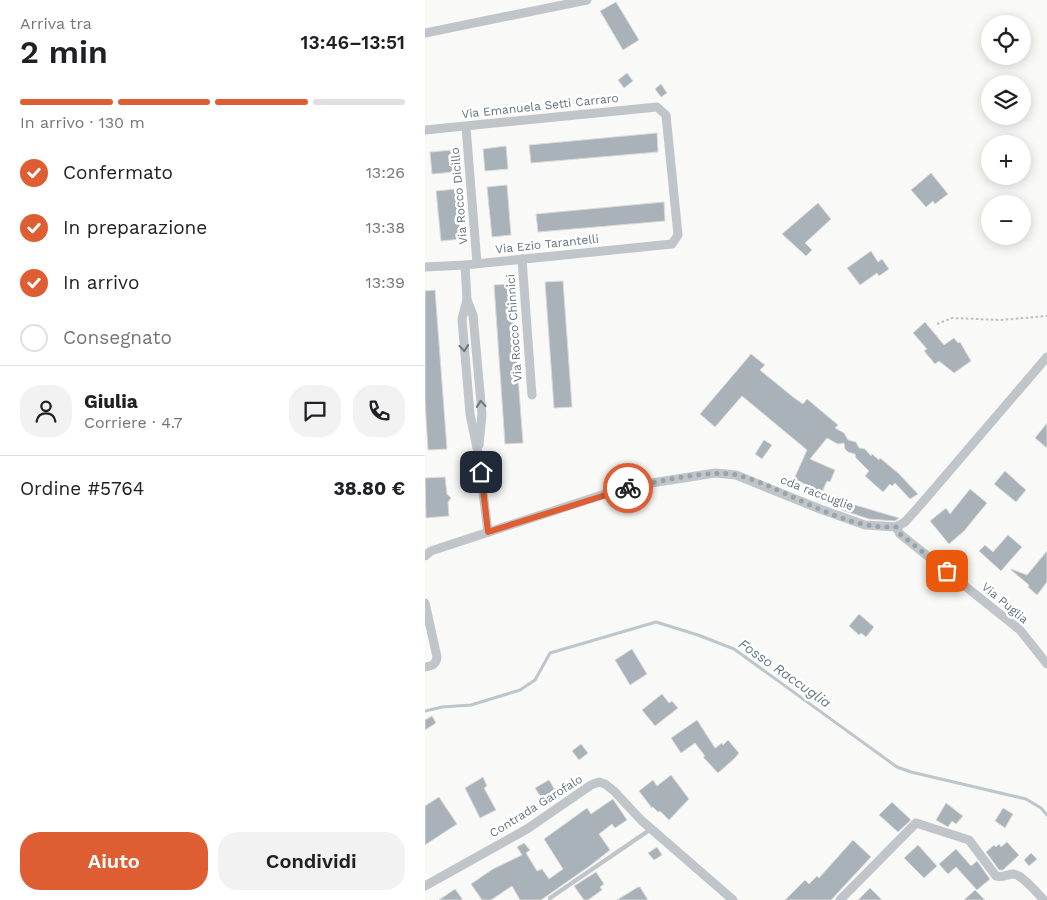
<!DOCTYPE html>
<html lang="it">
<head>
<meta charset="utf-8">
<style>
  :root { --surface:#fff; --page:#f2f2f2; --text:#202124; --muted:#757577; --line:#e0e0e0; --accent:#de5d32 }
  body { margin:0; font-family:"Work Sans",sans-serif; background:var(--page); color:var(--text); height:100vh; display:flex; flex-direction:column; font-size:19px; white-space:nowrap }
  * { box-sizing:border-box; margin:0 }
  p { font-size:16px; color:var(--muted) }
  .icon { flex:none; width:28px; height:28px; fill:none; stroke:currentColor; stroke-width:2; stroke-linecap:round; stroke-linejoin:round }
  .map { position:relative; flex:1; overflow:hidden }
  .sheet { display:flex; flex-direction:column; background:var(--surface); width:425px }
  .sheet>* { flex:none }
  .controls { position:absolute; left:556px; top:15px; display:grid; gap:10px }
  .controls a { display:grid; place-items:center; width:50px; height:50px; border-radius:50%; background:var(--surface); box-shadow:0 2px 12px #0003; font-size:25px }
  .pin { position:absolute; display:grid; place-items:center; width:42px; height:42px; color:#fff; margin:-21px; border-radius:10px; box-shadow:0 2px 8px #0006 }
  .courier { position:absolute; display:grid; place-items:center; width:50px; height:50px; margin:-25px; border:4px solid #de5d32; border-radius:50%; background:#fff; color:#222; box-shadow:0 1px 6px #0007 }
  .headline em { font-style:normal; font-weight:600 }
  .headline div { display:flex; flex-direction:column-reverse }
  .headline { display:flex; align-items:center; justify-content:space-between; height:85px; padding:0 20px }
  h1 { font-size:32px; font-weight:600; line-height:38px }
  .bar { display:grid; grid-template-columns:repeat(4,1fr); gap:8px 5px; align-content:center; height:60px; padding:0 20px }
  .bar i { height:6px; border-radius:4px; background:var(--line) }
  .bar .on { background:var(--accent) }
  .bar p { grid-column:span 4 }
  .line { display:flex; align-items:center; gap:12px; padding:0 20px; border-top:1px solid var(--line) }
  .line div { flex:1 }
  .round { display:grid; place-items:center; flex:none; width:52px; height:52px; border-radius:20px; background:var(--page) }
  ol { padding:0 20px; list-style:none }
  li { display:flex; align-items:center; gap:15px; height:55px }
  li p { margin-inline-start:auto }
  li .icon { padding:5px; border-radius:50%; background:var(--accent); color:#fff; stroke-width:4 }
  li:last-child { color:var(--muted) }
  li i { width:28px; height:28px; border:2px solid var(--line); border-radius:50% }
  .action { display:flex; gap:10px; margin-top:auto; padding:10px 20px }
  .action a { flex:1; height:58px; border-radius:20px; background:var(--accent); color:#fff; font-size:20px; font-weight:600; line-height:58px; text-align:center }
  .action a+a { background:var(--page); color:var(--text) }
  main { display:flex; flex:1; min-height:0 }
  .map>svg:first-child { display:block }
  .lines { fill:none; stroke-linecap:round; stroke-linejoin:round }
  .stream { stroke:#bcc6cb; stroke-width:3 }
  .building { fill:#a9b2b8; stroke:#dbdbd9 }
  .path { stroke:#bbbec1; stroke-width:2; stroke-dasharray:2.5 2.5; stroke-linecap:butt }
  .lane { stroke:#c0c5c9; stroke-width:4.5 }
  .street { stroke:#c0c5c9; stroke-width:9 }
  .oneway { stroke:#6a7885 }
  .done { stroke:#99a3aa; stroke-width:5; stroke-dasharray:0 9 }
  .route { stroke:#de5d32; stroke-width:6 }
  .labels { text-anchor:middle; stroke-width:5; stroke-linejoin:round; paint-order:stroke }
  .street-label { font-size:12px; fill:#657481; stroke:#fff }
  .water-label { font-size:14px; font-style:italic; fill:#657a82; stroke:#fff }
</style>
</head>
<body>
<main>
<section class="sheet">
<div class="headline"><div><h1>2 min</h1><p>Arriva tra</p></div><em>13:46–13:51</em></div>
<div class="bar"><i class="on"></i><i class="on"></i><i class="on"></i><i></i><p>In arrivo · 130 m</p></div>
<ol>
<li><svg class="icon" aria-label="check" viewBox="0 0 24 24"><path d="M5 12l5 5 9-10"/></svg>Confermato<p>13:26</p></li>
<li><svg class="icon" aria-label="check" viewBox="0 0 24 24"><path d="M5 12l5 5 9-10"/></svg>In preparazione<p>13:38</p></li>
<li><svg class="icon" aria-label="check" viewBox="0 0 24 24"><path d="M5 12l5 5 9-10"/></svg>In arrivo<p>13:39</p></li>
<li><i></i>Consegnato</li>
</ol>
<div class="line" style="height:90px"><a class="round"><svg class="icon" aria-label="person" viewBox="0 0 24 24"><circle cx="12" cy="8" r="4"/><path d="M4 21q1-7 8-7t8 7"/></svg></a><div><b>Giulia</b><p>Corriere · 4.7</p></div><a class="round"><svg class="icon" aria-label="chat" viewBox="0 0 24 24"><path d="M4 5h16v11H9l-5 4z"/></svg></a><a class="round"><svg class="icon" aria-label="phone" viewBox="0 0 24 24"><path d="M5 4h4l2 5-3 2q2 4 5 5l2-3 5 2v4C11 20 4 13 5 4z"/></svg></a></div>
<div class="line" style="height:65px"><div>Ordine #5764</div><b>38.80 €</b></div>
<div class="action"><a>Aiuto</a><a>Condividi</a></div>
</section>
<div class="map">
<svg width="622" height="900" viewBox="0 0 622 900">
  <rect width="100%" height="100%" fill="#f9f9f7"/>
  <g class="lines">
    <!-- stream -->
    <polyline class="stream" points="0,711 17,707 46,705 95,690 110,680 125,653 231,622 273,635 309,649 472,767 486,772 601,799 616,808 622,815"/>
  </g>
  <!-- building -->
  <g class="building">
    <polygon points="191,2 214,40 198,50 175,11"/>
    <polygon points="202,73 208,81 199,88 193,80"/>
    <polygon points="236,84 242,93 236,97 230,89"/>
    <polygon points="232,133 233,152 106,163 104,145"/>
    <polygon points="81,146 83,169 60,171 58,149"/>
    <polygon points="28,150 30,172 7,174 5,152"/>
    <polygon points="506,173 523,194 510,204 508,201 501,207 486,190"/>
    <polygon points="82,185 86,235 67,237 62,187"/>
    <polygon points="31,189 36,239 16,241 11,191"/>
    <polygon points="239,202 240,221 113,232 111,214"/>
    <polygon points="393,203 406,219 380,243 387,250 381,256 357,234"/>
    <polygon points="446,251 453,262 457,259 464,269 454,276 452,273 435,285 422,268"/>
    <polygon points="138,281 147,407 129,408 120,282"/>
    <polygon points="86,284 98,443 80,444 69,285"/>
    <polygon points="10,290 22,449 3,450 0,402 0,291"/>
    <polygon points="500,322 519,345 529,338 533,343 535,342 546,361 529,373 514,361 510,364 499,351 502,349 488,333"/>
    <polygon points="326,354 340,365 335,370 368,397 378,404 382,399 413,425 410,428 419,433 423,440 431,442 434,448 440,449 446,456 447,454 454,460 455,458 473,473 493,494 485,499 470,483 467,486 465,484 458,492 440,476 444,471 431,458 430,454 423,452 420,449 419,443 413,444 402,438 385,459 410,470 405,482 402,481 397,492 369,479 382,450 317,396 290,427 275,414"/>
    <polygon points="622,423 622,448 610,438"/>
    <polygon points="339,440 347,445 337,459 330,454"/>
    <polygon points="580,471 601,490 591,502 569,484"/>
    <polygon points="20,477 22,494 26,498 23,502 24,516 1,518 0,478"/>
    <polygon points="545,489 562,503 539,531 524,544 505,521 521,508 525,514"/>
    <polygon points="420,502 474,518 470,521 444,519 417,510"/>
    <polygon points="583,535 597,547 576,571 554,551 560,545 568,552"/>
    <polygon points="622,551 622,582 612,595 603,587 604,585 586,570 586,569 602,575"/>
    <polygon points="434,614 449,627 441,637 436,633 434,635 424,626"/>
    <polygon points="207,649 222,674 205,685 190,660"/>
    <polygon points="237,694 244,703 247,701 253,708 230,726 217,710"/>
    <polygon points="7,716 11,723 0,730 0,720"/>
    <polygon points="272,720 290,748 297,743 298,745 303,740 314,753 310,758 293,773 278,757 280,756 270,743 256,753 246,738"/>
    <polygon points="156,744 163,753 154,760 147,751"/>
    <polygon points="246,775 264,799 244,820 235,811 233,812 228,807 227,808 214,791 228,780 232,786"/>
    <polygon points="58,777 62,786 59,788 71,810 55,818 40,788"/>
    <polygon points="124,780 133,795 120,803 110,788"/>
    <polygon points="14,797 32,824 0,845 0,806"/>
    <polygon points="188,799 202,820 190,828 187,824 174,834 185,850 166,865 116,900 95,900 87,886 66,900 57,900 46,884 68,869 97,855 92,847 99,843 105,850 101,853 112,871 117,869 124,879 138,869 119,839 162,808 166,814"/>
    <polygon points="467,802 486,820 473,832 454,815"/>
    <polygon points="521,803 538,816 531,824 527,821 523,827 511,820"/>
    <polygon points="578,808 588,814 580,828 570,821"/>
    <polygon points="428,840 446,857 406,900 360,900 380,880 384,884 392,876 394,878"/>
    <polygon points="582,842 594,855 578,870 574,870 561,852 569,845 571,847 574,844 576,847"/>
    <polygon points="493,845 512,866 499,878 479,858"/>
    <polygon points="232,847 237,855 229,860 223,853"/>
    <polygon points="531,849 546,866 552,861 565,879 552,890 531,867 523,874 514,864"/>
    <polygon points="606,853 612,859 604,866 599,860"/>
    <polygon points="171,872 179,884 175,887 177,890 163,900 159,900 149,886"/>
    <polygon points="213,887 215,887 223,900 192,900"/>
    <polygon points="445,888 457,900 433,900"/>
    <polygon points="30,889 38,900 14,900"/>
    <polygon points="550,890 560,900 539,900"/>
  </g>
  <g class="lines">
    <!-- path -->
    <polyline class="path" points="512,324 527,318 576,320 622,316"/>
    <!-- lane -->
    <polyline class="lane" points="125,898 226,829"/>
    <!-- street -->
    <g class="street">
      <polyline points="0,33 162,0"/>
      <polyline points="41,127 52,263"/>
      <polyline points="0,130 232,107 241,115 253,235 247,244 40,265 0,267"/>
      <polyline points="97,259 107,395"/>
      <polyline points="40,265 42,300 48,315 57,414 54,445"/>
      <polyline points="42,300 37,319 45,414 53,453 63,532"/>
      <polyline points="471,527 475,534 595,630 622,664"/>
      <polyline points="0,556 6,551 189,491 220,484 290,473 311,475 395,509 440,525 471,527 480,522 497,503 622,357"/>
      <path d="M 0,603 L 12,657 C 11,665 7,666 0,667"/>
      <polyline points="0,886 102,829 166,785 174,782 180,784 189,791 216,820 308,900"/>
      <path d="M 415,900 L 491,823 L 544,840 L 571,876 C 578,878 580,875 587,874 C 596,873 612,893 619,900"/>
    </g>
  </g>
  <!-- one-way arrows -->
  <defs><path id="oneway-chevron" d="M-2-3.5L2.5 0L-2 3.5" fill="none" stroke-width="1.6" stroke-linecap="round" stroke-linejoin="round" transform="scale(1.25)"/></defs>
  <g class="oneway">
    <use href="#oneway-chevron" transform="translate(39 348) rotate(85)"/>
    <use href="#oneway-chevron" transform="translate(56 404) rotate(-95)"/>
  </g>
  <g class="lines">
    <!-- done -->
    <path class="done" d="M 203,488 C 228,482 288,469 312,475 C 365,489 415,530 471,527 L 475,534 L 522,571"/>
    <!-- route -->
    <polyline class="route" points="56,472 63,532 203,488"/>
  </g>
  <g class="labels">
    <!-- street labels -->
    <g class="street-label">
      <text transform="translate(115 106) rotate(-6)" y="4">Via Emanuela Setti Carraro</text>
      <text transform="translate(34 196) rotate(-95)" y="4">Via Rocco Dicillo</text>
      <text transform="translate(122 244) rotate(-6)" y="4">Via Ezio Tarantelli</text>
      <text transform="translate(89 328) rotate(-94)" y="4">Via Rocco Chinnici</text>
      <text transform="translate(392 493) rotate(21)" y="4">cda raccuglie</text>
      <text transform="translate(580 603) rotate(40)" y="4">Via Puglia</text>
      <text transform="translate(111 806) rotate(-32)" y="4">Contrada Garofalo</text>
    </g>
    <!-- water labels -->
    <g class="water-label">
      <text transform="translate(360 673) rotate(35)" y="5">Fosso Raccuglia</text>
    </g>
  </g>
</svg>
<div class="controls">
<a><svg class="icon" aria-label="locate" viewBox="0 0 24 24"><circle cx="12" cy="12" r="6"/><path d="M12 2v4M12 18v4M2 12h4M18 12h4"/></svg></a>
<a><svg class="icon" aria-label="layers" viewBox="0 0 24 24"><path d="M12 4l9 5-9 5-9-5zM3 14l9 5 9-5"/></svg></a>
<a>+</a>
<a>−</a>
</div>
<div class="pin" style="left:522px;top:571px;background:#ea580c"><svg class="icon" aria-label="bag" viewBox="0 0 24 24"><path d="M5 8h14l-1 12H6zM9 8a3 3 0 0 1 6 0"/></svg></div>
<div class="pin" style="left:56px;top:472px;background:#1f2937"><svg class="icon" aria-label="home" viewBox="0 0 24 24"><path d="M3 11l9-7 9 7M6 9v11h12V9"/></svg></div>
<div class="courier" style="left:203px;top:488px"><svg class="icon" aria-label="bike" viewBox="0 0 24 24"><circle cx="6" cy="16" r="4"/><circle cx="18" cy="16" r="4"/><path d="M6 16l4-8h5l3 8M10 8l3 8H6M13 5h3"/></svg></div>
</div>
</main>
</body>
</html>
